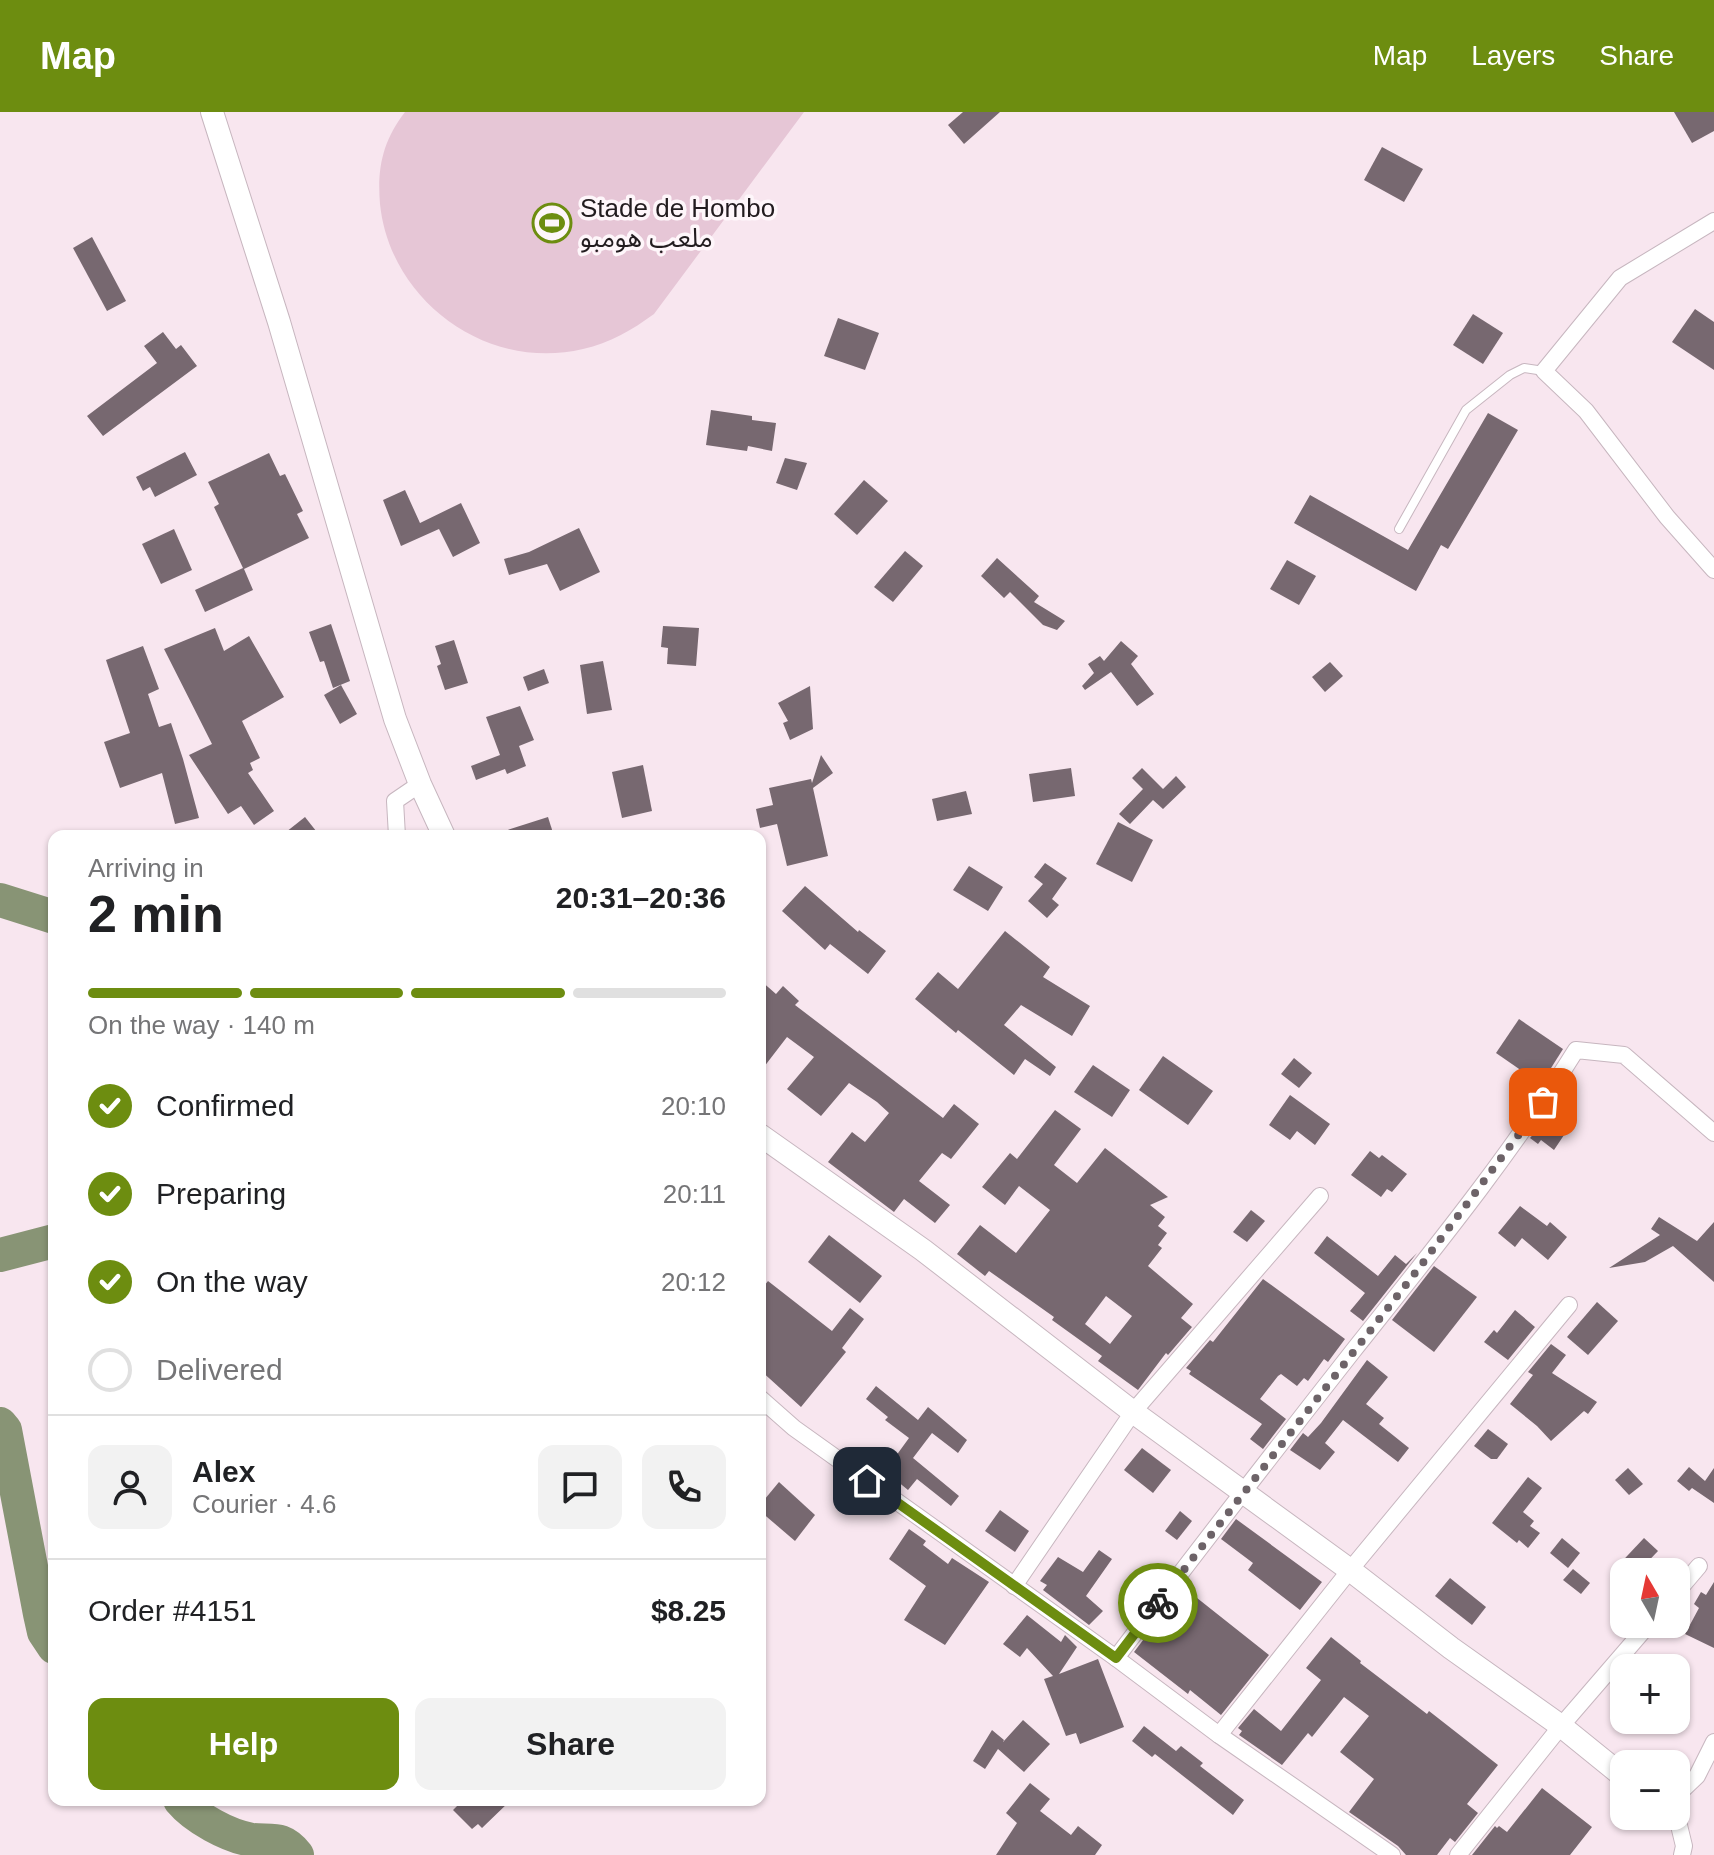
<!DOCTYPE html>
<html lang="en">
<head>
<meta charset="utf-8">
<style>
  :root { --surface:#fff; --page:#f2f2f2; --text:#202124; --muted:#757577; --line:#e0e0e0; --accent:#6d8d10 }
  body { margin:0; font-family:Helvetica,"Noto Sans Arabic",sans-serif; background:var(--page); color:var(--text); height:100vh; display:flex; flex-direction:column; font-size:30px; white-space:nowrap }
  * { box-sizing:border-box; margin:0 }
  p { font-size:26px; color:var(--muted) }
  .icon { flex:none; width:44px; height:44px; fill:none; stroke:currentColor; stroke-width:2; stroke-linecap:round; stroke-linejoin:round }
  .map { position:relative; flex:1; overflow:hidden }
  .details { position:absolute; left:48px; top:718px; width:718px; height:976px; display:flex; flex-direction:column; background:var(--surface); border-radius:16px; box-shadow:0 2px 6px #0004 }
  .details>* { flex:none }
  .needle { width:52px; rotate:351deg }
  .buttons { position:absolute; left:1610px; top:1446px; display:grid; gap:16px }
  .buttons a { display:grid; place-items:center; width:80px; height:80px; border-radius:16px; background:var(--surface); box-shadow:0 2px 6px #0004; font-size:40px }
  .pin { position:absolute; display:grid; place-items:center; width:68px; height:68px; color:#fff; margin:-34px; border-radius:16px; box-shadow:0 4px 12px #0006 }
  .courier { position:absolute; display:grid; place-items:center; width:80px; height:80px; margin:-40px; border:6px solid #6d8d10; border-radius:50%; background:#fff; color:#222; box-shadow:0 2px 10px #0007 }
  .overview em { font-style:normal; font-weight:800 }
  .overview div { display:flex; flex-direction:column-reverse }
  .overview { display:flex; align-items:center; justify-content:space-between; height:136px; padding:0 40px }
  h1 { font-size:52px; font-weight:800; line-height:60px }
  .bar { display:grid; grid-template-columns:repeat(4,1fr); gap:12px 8px; align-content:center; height:96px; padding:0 40px }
  .bar i { height:10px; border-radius:6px; background:var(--line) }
  .bar .active { background:var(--accent) }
  .bar p { grid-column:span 4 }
  .line { display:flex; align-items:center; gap:20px; padding:0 40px; border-top:2px solid var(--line) }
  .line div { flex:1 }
  .round { display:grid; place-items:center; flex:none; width:84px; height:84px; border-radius:16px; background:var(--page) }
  ol { padding:0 40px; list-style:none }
  li { display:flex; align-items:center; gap:24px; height:88px }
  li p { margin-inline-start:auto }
  li .icon { padding:8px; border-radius:50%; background:var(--accent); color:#fff; stroke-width:4 }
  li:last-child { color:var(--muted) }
  li i { width:44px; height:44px; border:4px solid var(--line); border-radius:50% }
  .cta { display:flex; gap:16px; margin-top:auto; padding:16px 40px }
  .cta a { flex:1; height:92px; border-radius:16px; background:var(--accent); color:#fff; font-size:32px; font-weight:800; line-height:92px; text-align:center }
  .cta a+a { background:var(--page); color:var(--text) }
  header { display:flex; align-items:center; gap:48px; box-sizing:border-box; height:112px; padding:0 40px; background:var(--accent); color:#fff }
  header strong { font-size:38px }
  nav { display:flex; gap:44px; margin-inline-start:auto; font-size:28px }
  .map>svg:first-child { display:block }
  .green { fill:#e6c6d6 }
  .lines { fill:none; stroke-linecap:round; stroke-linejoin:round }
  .river { stroke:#889475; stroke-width:34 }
  .building { fill:#776870; fill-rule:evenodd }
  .service-casing { stroke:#c7b6bf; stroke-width:10 }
  .minor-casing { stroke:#c7b6bf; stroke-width:18 }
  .tertiary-casing { stroke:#c7b6bf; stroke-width:24 }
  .service { stroke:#fff; stroke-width:8 }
  .minor { stroke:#fff; stroke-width:16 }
  .tertiary { stroke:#fff; stroke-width:22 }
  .done { stroke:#6d6368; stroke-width:8; stroke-dasharray:0 14.4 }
  .route { stroke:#6d8d10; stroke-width:10 }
  .labels { text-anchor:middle; stroke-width:7; stroke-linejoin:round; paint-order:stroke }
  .poi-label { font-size:26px; fill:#221c1f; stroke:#fef6fa; text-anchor:start }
</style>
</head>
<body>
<header>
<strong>Map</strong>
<nav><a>Map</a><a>Layers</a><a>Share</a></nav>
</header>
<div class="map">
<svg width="1714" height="1743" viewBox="0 0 1714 1743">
  <rect width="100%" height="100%" fill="#f8e6ef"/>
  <!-- green -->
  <path class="green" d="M 405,0 L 804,0 L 654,202 C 632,218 610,231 583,237 C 487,260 390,189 380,92 C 377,55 383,29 405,0 Z"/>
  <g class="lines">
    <!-- river -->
    <g class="river">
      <polyline points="0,788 54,805"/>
      <polyline points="0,1143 54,1129"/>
      <polyline points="0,1312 5,1318 40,1502 44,1520 54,1535"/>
      <path d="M 180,1688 C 195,1706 228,1724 252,1728 C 272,1730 282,1724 297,1743"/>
    </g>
  </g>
  <!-- building -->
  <g class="building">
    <polygon points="963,0 1000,0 964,32 948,13"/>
    <polygon points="1674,0 1714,0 1714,19 1692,31"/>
    <polygon points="1382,35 1423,57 1404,90 1364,68"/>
    <polygon points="92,125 126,189 107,199 73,136"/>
    <polygon points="1695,197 1714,210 1714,258 1672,230"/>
    <polygon points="1473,202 1503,221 1483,252 1453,233"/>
    <polygon points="838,206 879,221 865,258 824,244"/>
    <polygon points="163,220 176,237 181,233 197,254 103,324 87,304 157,251 144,234"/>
    <polygon points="711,298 752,304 752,308 776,311 772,339 748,334 747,339 706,333"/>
    <polygon points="1488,301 1518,318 1448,437 1441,433 1416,479 1294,411 1310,383 1408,438"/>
    <polygon points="185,340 197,363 155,385 150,375 143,379 136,365"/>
    <polygon points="269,341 280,364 285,362 303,399 297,402 309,426 244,457 253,478 205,500 195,478 243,456 214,395 219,392 208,370"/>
    <polygon points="785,346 807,351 797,378 776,371"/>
    <polygon points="864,368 888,389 857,423 834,402"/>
    <polygon points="405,378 420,411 461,391 480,431 453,445 439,417 401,434 383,388"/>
    <polygon points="579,416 600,460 560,479 547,452 509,463 504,447 529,440"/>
    <polygon points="174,417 192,458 161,472 142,432"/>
    <polygon points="905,439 923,454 893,490 874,475"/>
    <polygon points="997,446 1039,484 1034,490 1065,509 1057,518 1043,513 1010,480 1004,486 981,464"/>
    <polygon points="1287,448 1316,464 1299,493 1270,477"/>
    <polygon points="331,512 350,569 333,576 324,549 320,550 309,520"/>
    <polygon points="663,514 699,516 696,554 667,552 668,536 661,535"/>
    <polygon points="215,516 224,539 249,524 284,585 242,609 260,646 250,651 253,658 248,661 274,699 254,713 241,694 228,702 189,643 212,632 164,537"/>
    <polygon points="454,528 468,571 445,578 437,554 441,552 435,534"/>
    <polygon points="1121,529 1138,544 1131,552 1154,582 1137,594 1111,560 1085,578 1082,574 1094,561 1088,552 1100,544 1104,549"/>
    <polygon points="143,534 159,577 148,582 159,615 171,611 183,647 199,706 175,712 162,661 120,676 104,630 130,621 106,548"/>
    <polygon points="603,549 612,598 587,602 580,553"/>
    <polygon points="1330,550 1343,564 1325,580 1312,565"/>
    <polygon points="544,557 549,571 528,579 523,565"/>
    <polygon points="341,573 357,602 340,612 324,583"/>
    <polygon points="810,574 813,617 790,628 783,611 788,609 778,591"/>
    <polygon points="520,594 534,628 519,634 526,654 507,662 505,657 476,668 471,654 500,643 486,605"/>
    <polygon points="821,643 833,661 813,676 828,744 787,754 777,712 760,716 756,697 773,693 769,676 811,667 812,671"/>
    <polygon points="643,653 652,699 622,706 612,660"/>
    <polygon points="1071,656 1075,684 1033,690 1029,662"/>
    <polygon points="1142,656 1163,677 1176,664 1186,675 1163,697 1153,688 1130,712 1119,702 1143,677 1132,666"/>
    <polygon points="966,679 972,702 937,709 932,687"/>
    <polygon points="305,705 320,724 281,724"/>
    <polygon points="548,705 554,724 498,724 498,721"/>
    <polygon points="1118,710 1153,728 1132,770 1096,752"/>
    <polygon points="1045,751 1067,766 1052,787 1059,793 1047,806 1028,789 1043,772 1034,765"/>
    <polygon points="969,754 1003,775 988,799 953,778"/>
    <polygon points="805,774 858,820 859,818 886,839 868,862 830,832 825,838 782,799"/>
    <polygon points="1005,819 1050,855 1043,865 1090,894 1072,924 1021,893 1004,913 1056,955 1050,964 1025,947 1014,963 958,918 956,921 915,887 938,860 958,877"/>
    <polygon points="760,868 776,882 783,874 799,889 795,893 943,1006 954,992 979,1012 951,1047 942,1041 919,1069 950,1093 935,1111 904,1087 894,1100 828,1050 852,1020 865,1030 889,1001 877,990 849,971 821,1004 787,977 814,945 787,925 760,960"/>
    <polygon points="1519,907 1563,937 1541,972 1496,941"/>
    <polygon points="1163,944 1213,979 1188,1013 1139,978"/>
    <polygon points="1294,946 1312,961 1299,976 1281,962"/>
    <polygon points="1093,953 1130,978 1112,1005 1074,980"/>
    <polygon points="1290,983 1330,1012 1315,1033 1297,1019 1290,1028 1269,1013"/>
    <path d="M 1055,998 L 1081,1017 L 1054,1053 L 1077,1071 L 1105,1036 L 1168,1085 L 1150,1093 L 1165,1105 L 1158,1114 L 1167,1121 L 1158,1133 L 1162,1136 L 1148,1154 L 1193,1192 L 1181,1206 L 1192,1215 L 1168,1243 L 1166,1241 L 1138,1278 L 1098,1249 L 1102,1244 L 1052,1208 L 1054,1205 L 989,1159 L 985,1164 L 957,1142 L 980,1113 L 1016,1141 L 1050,1098 L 1019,1074 L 1005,1093 L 982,1075 L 1010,1041 L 1017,1047 ZM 1106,1184 L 1132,1204 L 1110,1232 L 1085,1212 Z"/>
    <polygon points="1545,1009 1564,1023 1554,1038 1541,1028 1538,1032 1530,1026"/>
    <polygon points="1370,1039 1379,1046 1382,1043 1407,1062 1392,1080 1387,1077 1381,1085 1351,1063"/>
    <polygon points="1520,1094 1547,1114 1550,1110 1567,1125 1548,1148 1522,1126 1515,1135 1498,1121"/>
    <polygon points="1251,1098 1265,1109 1247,1130 1233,1120"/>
    <polygon points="1659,1105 1697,1129 1714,1110 1714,1170 1673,1134 1645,1150 1609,1156 1660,1123 1651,1117"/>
    <polygon points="829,1123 882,1164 860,1191 808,1150"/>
    <polygon points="1327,1124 1378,1164 1395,1143 1406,1152 1417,1141 1363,1209 1350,1199 1365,1181 1314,1141"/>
    <polygon points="1434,1154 1477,1185 1434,1240 1392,1208"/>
    <polygon points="1263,1167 1345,1227 1328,1250 1324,1247 1308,1269 1304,1266 1297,1274 1281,1262 1278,1264 1260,1287 1286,1307 1263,1337 1250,1327 1262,1312 1189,1262 1191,1259 1186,1256 1210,1228 1213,1230"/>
    <polygon points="768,1169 832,1219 850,1196 864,1207 842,1236 846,1240 801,1295 760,1258 760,1179"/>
    <polygon points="1597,1190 1618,1209 1588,1243 1567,1225"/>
    <polygon points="1515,1198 1535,1215 1508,1248 1484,1230 1494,1218 1497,1221"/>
    <polygon points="1551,1232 1566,1243 1552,1261 1597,1290 1588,1302 1584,1299 1551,1329 1537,1314 1510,1292 1533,1263 1528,1260"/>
    <polygon points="1367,1248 1388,1265 1366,1292 1384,1306 1379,1312 1409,1336 1398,1350 1343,1308 1325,1331 1335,1340 1320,1358 1290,1338 1303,1321 1308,1325 1321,1311"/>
    <polygon points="876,1274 918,1308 928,1295 967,1328 958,1341 932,1321 913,1346 959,1384 951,1394 917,1367 908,1378 885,1359 909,1326 885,1308 888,1305 866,1287"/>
    <polygon points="1488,1317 1508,1332 1497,1347 1491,1347 1474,1334"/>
    <polygon points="1142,1336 1171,1358 1153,1381 1124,1358"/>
    <polygon points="1689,1355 1705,1369 1714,1356 1714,1391 1692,1376 1689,1379 1677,1369"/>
    <polygon points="1628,1356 1643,1372 1629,1383 1615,1368"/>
    <polygon points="1528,1365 1542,1376 1523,1400 1534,1409 1530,1414 1540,1421 1528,1436 1519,1428 1517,1431 1492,1411"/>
    <polygon points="779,1370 815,1403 795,1429 760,1399 760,1393"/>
    <polygon points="1000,1398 1029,1419 1015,1440 985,1419"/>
    <polygon points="1180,1399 1192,1409 1177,1428 1165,1419"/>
    <polygon points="1236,1407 1322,1470 1300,1498 1248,1458 1253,1451 1221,1427"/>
    <polygon points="909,1417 926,1429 923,1433 948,1452 952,1446 989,1470 945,1533 904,1508 926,1474 889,1447"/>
    <polygon points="1562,1426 1580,1441 1568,1456 1550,1441"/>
    <polygon points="1644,1426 1658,1439 1638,1460 1612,1460"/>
    <polygon points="1099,1438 1112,1447 1086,1484 1103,1499 1089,1513 1043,1478 1047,1473 1040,1469 1058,1445 1083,1460"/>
    <polygon points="1573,1457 1590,1471 1581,1482 1563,1468"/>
    <polygon points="1450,1466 1486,1495 1472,1513 1435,1484"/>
    <polygon points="1714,1470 1714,1536 1685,1522 1699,1496 1694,1492 1701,1480 1706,1483"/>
    <polygon points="1192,1482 1269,1543 1221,1603 1190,1578 1188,1582 1134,1540 1153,1515 1161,1521"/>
    <polygon points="1027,1503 1061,1530 1065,1523 1077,1535 1059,1562 1098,1547 1124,1615 1080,1632 1076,1621 1066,1624 1044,1567 1053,1564 1027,1536 1020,1545 1003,1532"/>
    <polygon points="1331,1525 1361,1549 1360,1551 1427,1602 1429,1599 1498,1653 1467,1692 1478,1701 1455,1730 1450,1726 1437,1743 1406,1743 1398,1734 1349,1700 1374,1667 1340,1640 1369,1604 1344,1585 1312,1625 1308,1621 1282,1653 1239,1623 1242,1619 1238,1616 1254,1597 1281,1619 1321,1568 1306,1556"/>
    <polygon points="1023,1608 1050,1632 1024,1660 998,1637 985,1657 973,1649 992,1618 1004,1628 1003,1630"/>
    <polygon points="1144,1614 1176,1639 1181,1634 1203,1651 1200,1654 1244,1688 1233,1703 1155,1642 1152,1645 1132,1629"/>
    <polygon points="1030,1671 1050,1687 1040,1699 1071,1723 1078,1714 1102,1733 1095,1743 996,1743 1017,1711 1006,1701"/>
    <polygon points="1542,1676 1592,1715 1570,1743 1472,1743 1495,1714 1497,1716 1499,1714 1507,1720"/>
    <polygon points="463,1688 511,1688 482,1716 478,1712 472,1717 453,1698"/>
  </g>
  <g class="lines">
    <!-- service casing -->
    <g class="service-casing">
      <polyline id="service" points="1399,417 1466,298 1510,263 1524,256 1544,259"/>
    </g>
    <!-- minor casing -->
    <g class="minor-casing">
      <g id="minor">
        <polyline points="1714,109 1620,166 1544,259 1586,299 1667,405 1714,458"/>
        <polyline points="397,724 395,689 420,672"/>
        <polyline points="760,1286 794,1316 1116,1546 1219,1623 1392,1743"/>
        <polyline points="1014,1474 1133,1300 1320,1084"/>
        <polyline points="1676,1481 1699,1454"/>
        <path d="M 1116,1546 C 1194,1443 1273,1341 1353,1239 C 1430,1142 1510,1044 1576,938 L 1624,943 L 1714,1021"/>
        <polyline points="1219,1623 1350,1458 1569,1193"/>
        <polyline points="1676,1684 1697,1664 1714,1630"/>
        <polyline points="1676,1701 1684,1734 1682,1743"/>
        <polyline points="1458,1743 1561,1614 1649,1512"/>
      </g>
    </g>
    <!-- tertiary casing -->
    <g class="tertiary-casing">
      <g id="tertiary">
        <polyline points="212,0 279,210 395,607 420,672 444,724"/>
        <polyline points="760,1023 923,1138 1133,1300 1350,1458 1451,1536 1561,1614 1624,1665"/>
      </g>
    </g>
    <!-- service -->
    <use href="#service" class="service"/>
    <!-- minor -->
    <use href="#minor" class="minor"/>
    <!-- tertiary -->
    <use href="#tertiary" class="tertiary"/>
  </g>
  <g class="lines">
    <!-- done -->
    <polyline class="done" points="1158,1491 1419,1156 1543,990"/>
    <!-- route -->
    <polyline class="route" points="867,1369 1116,1546 1158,1491"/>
  </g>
  <!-- icons -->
  <defs>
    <g id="stadium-ring" transform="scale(2)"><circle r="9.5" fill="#fef6fa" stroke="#6d8d10" stroke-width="1.5"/><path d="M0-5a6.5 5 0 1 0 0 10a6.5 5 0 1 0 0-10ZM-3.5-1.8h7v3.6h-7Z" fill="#6d8d10"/></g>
  </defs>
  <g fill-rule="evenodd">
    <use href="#stadium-ring" x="552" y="111"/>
  </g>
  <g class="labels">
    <!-- poi labels -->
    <g class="poi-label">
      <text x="580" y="105">Stade de Hombo<tspan x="580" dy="30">ملعب هومبو</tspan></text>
    </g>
  </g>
</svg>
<div class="buttons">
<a><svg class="needle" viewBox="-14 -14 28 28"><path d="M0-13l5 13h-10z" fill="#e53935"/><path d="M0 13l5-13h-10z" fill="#757577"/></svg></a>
<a>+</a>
<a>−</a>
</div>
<div class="pin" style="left:1543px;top:990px;background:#ea580c"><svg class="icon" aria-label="bag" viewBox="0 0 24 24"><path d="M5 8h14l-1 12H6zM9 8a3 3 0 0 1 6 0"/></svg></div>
<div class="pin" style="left:867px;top:1369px;background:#1f2937"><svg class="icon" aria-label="home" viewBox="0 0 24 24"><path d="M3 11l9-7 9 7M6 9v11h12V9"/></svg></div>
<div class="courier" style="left:1158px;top:1491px"><svg class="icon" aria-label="bike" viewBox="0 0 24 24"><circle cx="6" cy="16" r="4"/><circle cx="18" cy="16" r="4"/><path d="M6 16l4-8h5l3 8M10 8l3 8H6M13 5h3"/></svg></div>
<section class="details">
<div class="overview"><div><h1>2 min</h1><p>Arriving in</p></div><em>20:31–20:36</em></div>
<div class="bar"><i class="active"></i><i class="active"></i><i class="active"></i><i></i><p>On the way · 140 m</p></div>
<ol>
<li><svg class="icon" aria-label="check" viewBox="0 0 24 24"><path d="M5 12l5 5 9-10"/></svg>Confirmed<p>20:10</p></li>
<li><svg class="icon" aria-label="check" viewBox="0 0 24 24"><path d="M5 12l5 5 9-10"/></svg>Preparing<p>20:11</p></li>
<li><svg class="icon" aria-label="check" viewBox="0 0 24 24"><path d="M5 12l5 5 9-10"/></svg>On the way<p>20:12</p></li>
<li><i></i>Delivered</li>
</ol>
<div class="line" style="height:144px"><a class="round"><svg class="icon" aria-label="person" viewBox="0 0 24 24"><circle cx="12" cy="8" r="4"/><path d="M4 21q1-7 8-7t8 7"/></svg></a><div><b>Alex</b><p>Courier · 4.6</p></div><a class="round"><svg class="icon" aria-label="chat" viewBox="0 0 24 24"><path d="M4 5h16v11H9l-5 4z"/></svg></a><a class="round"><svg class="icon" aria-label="phone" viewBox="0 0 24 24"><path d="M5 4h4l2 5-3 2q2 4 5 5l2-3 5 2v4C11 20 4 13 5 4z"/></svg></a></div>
<div class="line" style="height:104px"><div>Order #4151</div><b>$8.25</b></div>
<div class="cta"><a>Help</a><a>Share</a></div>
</section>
</div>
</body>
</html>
